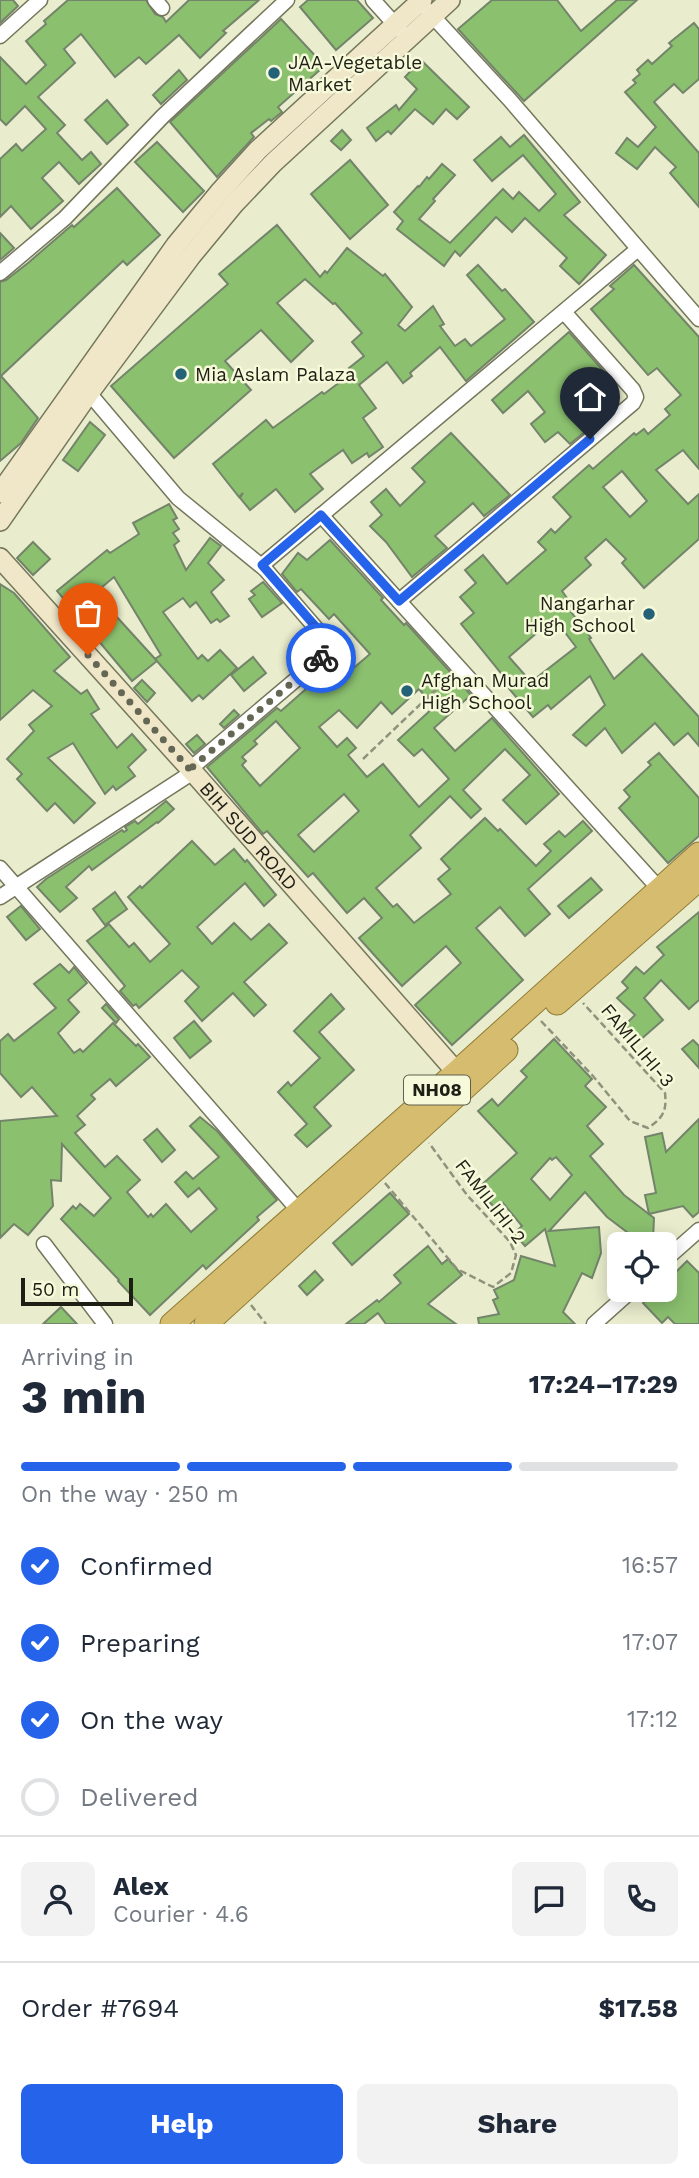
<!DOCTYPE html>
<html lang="en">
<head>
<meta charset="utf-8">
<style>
  :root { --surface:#fff; --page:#f2f2f3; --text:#1f2937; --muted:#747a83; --line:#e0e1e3; --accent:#2563eb }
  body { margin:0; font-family:"Work Sans",sans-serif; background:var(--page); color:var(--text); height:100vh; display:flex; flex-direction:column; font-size:26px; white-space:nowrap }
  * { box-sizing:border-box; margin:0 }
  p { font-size:23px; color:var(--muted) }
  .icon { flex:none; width:38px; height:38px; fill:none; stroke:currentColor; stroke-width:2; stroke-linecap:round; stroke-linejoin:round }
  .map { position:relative; height:1324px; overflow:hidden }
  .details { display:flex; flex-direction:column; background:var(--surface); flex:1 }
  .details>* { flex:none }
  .buttons { position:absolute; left:607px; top:1232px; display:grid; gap:14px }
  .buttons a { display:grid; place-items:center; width:70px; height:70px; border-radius:10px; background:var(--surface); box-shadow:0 4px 18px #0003; font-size:35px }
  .scale { position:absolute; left:21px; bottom:18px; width:112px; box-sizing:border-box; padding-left:7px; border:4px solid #1e1f14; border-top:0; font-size:19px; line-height:24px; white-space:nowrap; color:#1e1f14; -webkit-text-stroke:5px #f6fada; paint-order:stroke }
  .pin { position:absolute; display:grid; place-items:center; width:60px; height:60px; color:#fff; margin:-72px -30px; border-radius:50% 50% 50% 0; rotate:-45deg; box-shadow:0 0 7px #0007 }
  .pin .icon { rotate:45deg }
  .courier { position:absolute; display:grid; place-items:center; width:70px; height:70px; margin:-35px; border:5px solid #2563eb; border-radius:50%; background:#fff; color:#222; box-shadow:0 2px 9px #0007 }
  .head em { font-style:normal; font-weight:700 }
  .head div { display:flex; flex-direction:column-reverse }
  .head { display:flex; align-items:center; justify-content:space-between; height:119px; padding:0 21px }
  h1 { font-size:46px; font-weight:700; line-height:52px }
  .bar { display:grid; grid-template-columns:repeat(4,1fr); gap:10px 7px; align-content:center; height:84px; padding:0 21px }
  .bar i { height:9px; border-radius:5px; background:var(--line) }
  .bar .selected { background:var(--accent) }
  .bar p { grid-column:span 4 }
  .line { display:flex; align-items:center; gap:18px; padding:0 21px; border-top:2px solid var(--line) }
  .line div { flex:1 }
  .round { display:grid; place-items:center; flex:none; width:74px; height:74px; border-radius:10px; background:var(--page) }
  ol { padding:0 21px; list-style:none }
  li { display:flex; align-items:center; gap:21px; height:77px }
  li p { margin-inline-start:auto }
  li .icon { padding:7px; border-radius:50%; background:var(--accent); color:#fff; stroke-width:4 }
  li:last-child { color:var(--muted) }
  li i { width:38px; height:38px; border:4px solid var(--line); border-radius:50% }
  .primary-button { display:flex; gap:14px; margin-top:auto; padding:14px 21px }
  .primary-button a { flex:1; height:80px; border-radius:10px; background:var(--accent); color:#fff; font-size:28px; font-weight:700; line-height:80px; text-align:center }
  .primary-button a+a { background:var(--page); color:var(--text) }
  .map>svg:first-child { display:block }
  .building { fill:#8bc06f; stroke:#73846b; stroke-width:2; fill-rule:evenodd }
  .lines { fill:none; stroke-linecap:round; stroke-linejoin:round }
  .minor-casing { stroke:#74775b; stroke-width:17 }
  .secondary-casing { stroke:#74775b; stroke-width:22 }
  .trunk-casing { stroke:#8f7b36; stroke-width:25 }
  .path { stroke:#90937c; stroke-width:2.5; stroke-dasharray:7 3.5; stroke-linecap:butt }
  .minor { stroke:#fff; stroke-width:14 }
  .secondary { stroke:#f0e6c8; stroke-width:19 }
  .trunk { stroke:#d6bc6e; stroke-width:23 }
  .done { stroke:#656755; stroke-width:7; stroke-dasharray:0 12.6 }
  .route { stroke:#2563eb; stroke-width:9 }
  .poi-dot { fill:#246278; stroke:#f6fada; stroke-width:2.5 }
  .labels { text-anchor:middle; stroke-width:5; stroke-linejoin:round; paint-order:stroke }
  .shield { fill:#f6fada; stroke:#5f614f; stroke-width:2 }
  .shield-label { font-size:18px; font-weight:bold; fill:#1e1f14 }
  .poi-label { font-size:19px; fill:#1e1f14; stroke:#f6fada; text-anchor:start }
  .street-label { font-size:19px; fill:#1e1f14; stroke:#f6fada }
</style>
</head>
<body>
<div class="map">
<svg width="699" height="1324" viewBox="0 0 699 1324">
  <rect width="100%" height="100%" fill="#e9edcd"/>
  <!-- building -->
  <g class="building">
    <polygon points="0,0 13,0 18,6 0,23"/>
    <polygon points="68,0 146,0 155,14 163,17 166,22 189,0 259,0 223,31 226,33 200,58 179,35 146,64 139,57 115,77 81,34 64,49 75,63 38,97 65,125 57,133 82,160 91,152 101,164 79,184 59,162 42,178 63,201 31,229 11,206 0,217 0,159 16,144 22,151 46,129 25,106 6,125 0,119 0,57 26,84 46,65 26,41 46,24 44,21"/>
    <polygon points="308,0 357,0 373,18 336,50 300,7"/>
    <polygon points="492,0 557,0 581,31 617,0 637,0 524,101 458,29"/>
    <polygon points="281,19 322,63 318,66 321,69 278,107 282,112 271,121 269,119 251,133 254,137 217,177 170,122"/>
    <polygon points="694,23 699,29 699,79 683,93 674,84 654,102 699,153 699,207 670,173 676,167 655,147 637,169 616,153 627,138 638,147 656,127 625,92 636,83 633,80 640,74 637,70 648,60 652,64 672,46 669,43"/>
    <polygon points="421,60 469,107 457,119 446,109 433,124 415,109 391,134 388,131 376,141 367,128 396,105 399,110 417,89 405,77"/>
    <polygon points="179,70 187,80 161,104 153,95"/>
    <polygon points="107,100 128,125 107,144 85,120"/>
    <polygon points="342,130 351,140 341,150 331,141"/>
    <polygon points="524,135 580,202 564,215 606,255 579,284 560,266 567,258 525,218 512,232 496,217 460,256 455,251 444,266 397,229 403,221 394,212 418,186 419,187 427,177 429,179 442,164 455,175 433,199 435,201 419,219 450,243 503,189 513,199 519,192 539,211 556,194 523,155 492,181 474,160 501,137 510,147"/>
    <polygon points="157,142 204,191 183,212 135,162"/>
    <polygon points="350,160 388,205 350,239 311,194"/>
    <polygon points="117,188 160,235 127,265 123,261 1,376 38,418 21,443 0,461 0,282 6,280 28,263 72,225 74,227"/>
    <polygon points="277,225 320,277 325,271 327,273 347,248 383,276 385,274 412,307 398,325 405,331 433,306 444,324 440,326 455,346 465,339 471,346 505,319 467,275 478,265 502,291 505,289 534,322 466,381 440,347 410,373 412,376 403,383 387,362 359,385 376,408 363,418 383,447 369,457 367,453 352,463 343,450 310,474 323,489 295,512 276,489 250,510 240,498 243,493 239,497 213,464 266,420 273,428 322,392 324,394 352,373 349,368 364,356 352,342 362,333 335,303 333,304 305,279 277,303 313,341 291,362 261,330 225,361 251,390 174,458 111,386 228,284 219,274"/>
    <polygon points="0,233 14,248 0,260"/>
    <path d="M 634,265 L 699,337 L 699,469 L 683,450 L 656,470 L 688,504 L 699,494 L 699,539 L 644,588 L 622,563 L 626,559 L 606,539 L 585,558 L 591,565 L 562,591 L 572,605 L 568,608 L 591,638 L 589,639 L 614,679 L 642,654 L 699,717 L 699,746 L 688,733 L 674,745 L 655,723 L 622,753 L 605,728 L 586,746 L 573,735 L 605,705 L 590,676 L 551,709 L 548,705 L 533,717 L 506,685 L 509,683 L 461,624 L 474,613 L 460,597 L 476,583 L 465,570 L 483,555 L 507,584 L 546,550 L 538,542 L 551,529 L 555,533 L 571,517 L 553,497 L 589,465 L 593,469 L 634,433 L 636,435 L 644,429 L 648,434 L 670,415 L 665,409 L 681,395 L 657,368 L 648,375 L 591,309 L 614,289 L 610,286 ZM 622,471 L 647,501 L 630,517 L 603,487 ZM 554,618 L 576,647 L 531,682 L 509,657 Z"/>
    <polygon points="569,332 614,383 588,404 599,416 587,430 570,444 558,432 545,442 531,424 545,412 528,391 503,413 492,400"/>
    <polygon points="90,422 105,435 78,471 63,460"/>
    <polygon points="451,433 510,495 484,516 473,503 435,536 447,548 412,577 386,542 370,526 382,515 371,502 386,489 400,506 425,482 412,468"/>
    <polygon points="169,504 177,518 173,520 179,529 173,533 179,541 174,545 186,570 210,538 221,546 208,563 224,580 211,592 229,616 220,622 217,619 211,623 196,602 190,607 183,598 163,612 198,659 202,655 208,661 220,650 237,668 203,699 199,695 192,701 155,659 161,655 114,577 95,593 157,661 132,681 57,591 107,550 110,553 139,534 133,523"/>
    <path d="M 330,540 L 383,598 L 381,600 L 404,625 L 406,623 L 471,695 L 434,728 L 455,751 L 492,718 L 559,794 L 526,824 L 503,800 L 530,775 L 505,749 L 463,790 L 481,809 L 471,818 L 450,796 L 410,835 L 421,848 L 376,888 L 393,907 L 397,904 L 414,923 L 451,894 L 438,879 L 450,869 L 441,859 L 485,818 L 498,831 L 500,829 L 536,866 L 551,851 L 544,844 L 559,831 L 565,837 L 583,821 L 592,831 L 528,889 L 550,914 L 525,936 L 500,907 L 476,928 L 523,980 L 452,1045 L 415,1005 L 461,963 L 446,946 L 402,986 L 359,938 L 382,918 L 364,898 L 347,913 L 313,873 L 308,877 L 267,831 L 263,834 L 207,767 L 277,708 L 281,711 L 306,689 L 303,686 L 323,670 L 335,684 L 370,654 L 334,614 L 329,619 L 301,589 L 297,592 L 282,574 L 298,553 L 307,560 ZM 419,689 L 434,707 L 398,740 L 414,756 L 422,749 L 449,779 L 419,807 L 383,764 L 367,777 L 348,755 L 356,748 L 347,738 L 337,747 L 319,727 L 339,710 L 357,728 L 381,702 L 392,714 ZM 276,721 L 300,748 L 260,786 L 242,765 L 246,761 L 242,757 L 257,744 L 254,741 ZM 344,794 L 359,811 L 314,852 L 298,835 Z"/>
    <polygon points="33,542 50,559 33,575 17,558"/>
    <polygon points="263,582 282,603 262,617 249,599 255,595 251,591"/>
    <polygon points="0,584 14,593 70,657 54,671 81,694 87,690 99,709 91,714 117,748 132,734 146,750 128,767 135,776 116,790 113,786 105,794 73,743 48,758 95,803 74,823 55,803 47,811 17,779 22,774 7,759 34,731 29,725 52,706 33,690 0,720"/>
    <polygon points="253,657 266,673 244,691 231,675"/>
    <polygon points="142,680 155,693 147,702 134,688"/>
    <polygon points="234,710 239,715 224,728 220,724"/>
    <polygon points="197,735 205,744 194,753 186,744"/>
    <polygon points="659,753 699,798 699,836 668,863 619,808 630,797 624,790 651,765 648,762"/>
    <polygon points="166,801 174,809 158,823 157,822 92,870 89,866 66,887 77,898 60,912 37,887 46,879 122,830 124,832 127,830 125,827 135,821 138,824"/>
    <polygon points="192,841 215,865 234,849 245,862 247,860 276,895 264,906 245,883 197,927 212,944 234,923 251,940 269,924 287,943 244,982 266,1005 254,1016 233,993 202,1021 185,1001 199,987 182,970 139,1008 136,1004 133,1006 120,991 125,986 87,941 109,924 129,947 134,943 150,962 170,944 128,897 140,886 142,888"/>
    <polygon points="591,878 602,890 569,918 558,906"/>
    <polygon points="115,892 127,909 105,925 93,909"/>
    <polygon points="21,906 40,929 26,940 7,917"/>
    <polygon points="699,912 699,1000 689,1009 661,980 644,998 663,1020 639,1041 625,1025 635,1015 617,998 628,988 622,982 636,967 644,974 664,955 657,947"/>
    <polygon points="60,964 69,973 74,967 87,983 68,1000 79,1012 58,1033 74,1053 80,1049 83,1052 113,1023 136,1046 138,1044 150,1057 116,1086 110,1079 91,1095 95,1099 77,1116 85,1125 75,1133 105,1167 117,1156 140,1180 127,1192 148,1217 151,1214 153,1217 166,1204 191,1232 217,1209 199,1188 188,1197 175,1182 186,1172 193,1179 219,1157 190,1126 200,1117 217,1131 277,1200 257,1217 259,1220 206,1269 203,1265 150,1315 118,1281 119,1280 61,1219 73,1206 76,1209 80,1204 94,1216 111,1198 62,1144 61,1181 51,1180 53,1206 28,1235 14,1224 0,1238 0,1121 57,1116 32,1087 21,1097 0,1073 0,1041 8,1034 14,1041 56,1008 34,984"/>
    <polygon points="331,994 344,1009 319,1032 354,1070 314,1107 331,1126 307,1147 295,1135 307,1124 278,1092 288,1082 291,1086 320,1058 294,1031"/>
    <polygon points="106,1004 119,1019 116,1023 102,1008"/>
    <polygon points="194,1021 211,1041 190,1058 174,1038"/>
    <path d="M 554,1039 L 592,1079 L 585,1086 L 606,1107 L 587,1126 L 603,1144 L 590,1156 L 624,1195 L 654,1218 L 653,1240 L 635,1238 L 607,1217 L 585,1192 L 549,1231 L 599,1227 L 601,1253 L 592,1278 L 582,1273 L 563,1312 L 575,1324 L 479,1324 L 478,1318 L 499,1314 L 493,1300 L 498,1298 L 494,1290 L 514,1280 L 521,1256 L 555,1266 L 545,1229 L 525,1246 L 514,1233 L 522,1226 L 503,1203 L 496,1209 L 477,1189 L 517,1153 L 478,1111 L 492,1099 L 498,1106 L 527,1077 L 521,1071 ZM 556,1157 L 572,1175 L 550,1200 L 531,1179 L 550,1158 L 552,1160 Z"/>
    <polygon points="693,1040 699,1046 699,1068 682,1049"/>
    <polygon points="699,1119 699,1212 693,1217 683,1206 649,1214 645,1195 656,1193 645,1137 662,1133 666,1152"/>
    <polygon points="157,1129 175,1150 162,1162 144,1140"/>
    <polygon points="390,1193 409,1214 352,1265 333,1243"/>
    <polygon points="428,1246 442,1264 448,1259 462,1275 428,1304 456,1324 386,1324 378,1313 364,1324 346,1324 377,1300 379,1302 401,1283 394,1275"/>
    <polygon points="687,1261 699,1273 699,1324 675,1324 668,1317 662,1323 643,1303 657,1290 665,1290 665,1283"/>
    <polygon points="315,1271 323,1280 307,1295 299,1286"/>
    <polygon points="61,1307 77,1324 43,1324"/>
  </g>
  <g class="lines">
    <!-- minor casing -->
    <g class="minor-casing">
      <g id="minor">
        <polyline points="155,0 162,8"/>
        <polyline points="373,0 400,30"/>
        <polyline points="428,11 510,100 699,319"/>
        <polyline points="0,36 40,0"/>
        <polyline points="0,273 65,218 163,116 287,0"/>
        <polyline points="321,515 663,893"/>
        <polyline points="265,569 262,565 638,249"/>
        <polyline points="399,601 633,403 636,397 633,390 564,312"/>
        <polyline points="0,868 299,1211"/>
        <polyline points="0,897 193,772 190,769 325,655 327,641 265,569 178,498 89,393"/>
        <polyline points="44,1244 105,1324"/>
        <polyline points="665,1260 699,1230"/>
        <polyline points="594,1324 632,1290"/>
      </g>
    </g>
    <!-- secondary casing -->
    <g class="secondary-casing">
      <g id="secondary">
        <polyline points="0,493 176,245 219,193 258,150 422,0"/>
        <polyline points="0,521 89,393 191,256 234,204 273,163 450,0"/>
        <path id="s1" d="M 0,558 L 193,772 L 466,1083"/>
      </g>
    </g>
    <!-- trunk casing -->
    <g class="trunk-casing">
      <g id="trunk">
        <polyline points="557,1003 699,879"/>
        <polyline points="172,1324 457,1072 699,854"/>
        <polyline points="206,1324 506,1050"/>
      </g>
    </g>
    <!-- path -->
    <g class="path">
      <polyline points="363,759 449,677"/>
      <path d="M 541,1021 L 593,1076 L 630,1121 L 648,1128 C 663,1118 667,1111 665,1093 L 583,1003"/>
      <polyline points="385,1183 457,1269 493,1287 511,1273 516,1255 510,1242 467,1195 429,1143"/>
      <polyline points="251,1305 266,1324"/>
    </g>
    <!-- minor -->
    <use href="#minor" class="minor"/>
    <!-- secondary -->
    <use href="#secondary" class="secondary"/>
    <!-- trunk -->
    <use href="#trunk" class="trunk"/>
  </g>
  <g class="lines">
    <!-- done -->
    <polyline class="done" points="88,655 192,772 190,769 321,658"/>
    <!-- route -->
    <polyline class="route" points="321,658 325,655 327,642 322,634 262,565 321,515 399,601 590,439"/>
  </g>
  <!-- markers -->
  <g class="poi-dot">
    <circle cx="274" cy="73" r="7"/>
    <circle cx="181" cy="374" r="7"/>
    <circle cx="649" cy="614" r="7"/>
    <circle cx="407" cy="691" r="7"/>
  </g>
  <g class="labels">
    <!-- shield labels -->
    <rect class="shield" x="404" y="1075.5" width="66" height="29" rx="5"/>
    <g class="shield-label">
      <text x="437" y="1096">NH08</text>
    </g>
    <!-- poi labels -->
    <g class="poi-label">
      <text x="288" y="69">JAA-Vegetable<tspan x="288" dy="22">Market</tspan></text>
      <text x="195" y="381">Mia Aslam Palaza</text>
      <text x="635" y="610" text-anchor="end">Nangarhar<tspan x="635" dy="22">High School</tspan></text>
      <text x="421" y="687">Afghan Murad<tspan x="421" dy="22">High School</tspan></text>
    </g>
    <!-- street labels -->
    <g class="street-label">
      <text dy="7" stroke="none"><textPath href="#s1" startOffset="373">BIH SUD ROAD</textPath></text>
      <text transform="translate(638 1045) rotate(50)" y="7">FAMILIHI-3</text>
      <text transform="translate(491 1201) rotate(52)" y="7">FAMILIHI-2</text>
    </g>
  </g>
</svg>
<div class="buttons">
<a><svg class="icon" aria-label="locate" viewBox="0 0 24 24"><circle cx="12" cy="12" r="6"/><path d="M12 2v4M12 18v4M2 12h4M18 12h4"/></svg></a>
</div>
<div class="scale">50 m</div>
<div class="pin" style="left:88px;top:655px;background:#ea580c"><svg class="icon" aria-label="bag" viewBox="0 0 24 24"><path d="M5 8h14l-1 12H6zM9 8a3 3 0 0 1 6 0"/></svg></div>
<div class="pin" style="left:590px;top:439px;background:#1f2937"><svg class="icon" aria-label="home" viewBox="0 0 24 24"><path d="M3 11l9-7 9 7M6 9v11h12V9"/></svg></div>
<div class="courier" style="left:321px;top:658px"><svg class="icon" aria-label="bike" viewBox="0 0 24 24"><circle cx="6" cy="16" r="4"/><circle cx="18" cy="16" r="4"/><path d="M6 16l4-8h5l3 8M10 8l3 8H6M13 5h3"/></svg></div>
</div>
<section class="details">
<div class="head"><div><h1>3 min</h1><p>Arriving in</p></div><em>17:24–17:29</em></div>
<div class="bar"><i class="selected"></i><i class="selected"></i><i class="selected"></i><i></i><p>On the way · 250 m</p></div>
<ol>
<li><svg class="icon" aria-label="check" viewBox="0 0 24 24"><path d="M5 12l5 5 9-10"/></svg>Confirmed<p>16:57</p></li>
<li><svg class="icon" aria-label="check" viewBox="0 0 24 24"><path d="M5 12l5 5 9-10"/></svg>Preparing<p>17:07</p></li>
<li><svg class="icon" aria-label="check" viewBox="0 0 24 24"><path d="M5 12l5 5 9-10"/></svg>On the way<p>17:12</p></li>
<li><i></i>Delivered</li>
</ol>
<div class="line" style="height:126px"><a class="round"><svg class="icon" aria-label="person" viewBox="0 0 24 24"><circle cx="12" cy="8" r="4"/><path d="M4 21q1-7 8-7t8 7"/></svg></a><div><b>Alex</b><p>Courier · 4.6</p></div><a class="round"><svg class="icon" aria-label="chat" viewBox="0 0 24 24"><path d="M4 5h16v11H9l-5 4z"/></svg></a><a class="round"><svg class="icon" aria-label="phone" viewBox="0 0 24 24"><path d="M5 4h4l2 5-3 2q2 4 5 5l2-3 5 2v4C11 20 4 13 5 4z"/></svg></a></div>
<div class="line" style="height:91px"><div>Order #7694</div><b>$17.58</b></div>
<div class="primary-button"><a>Help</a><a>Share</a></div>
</section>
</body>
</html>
